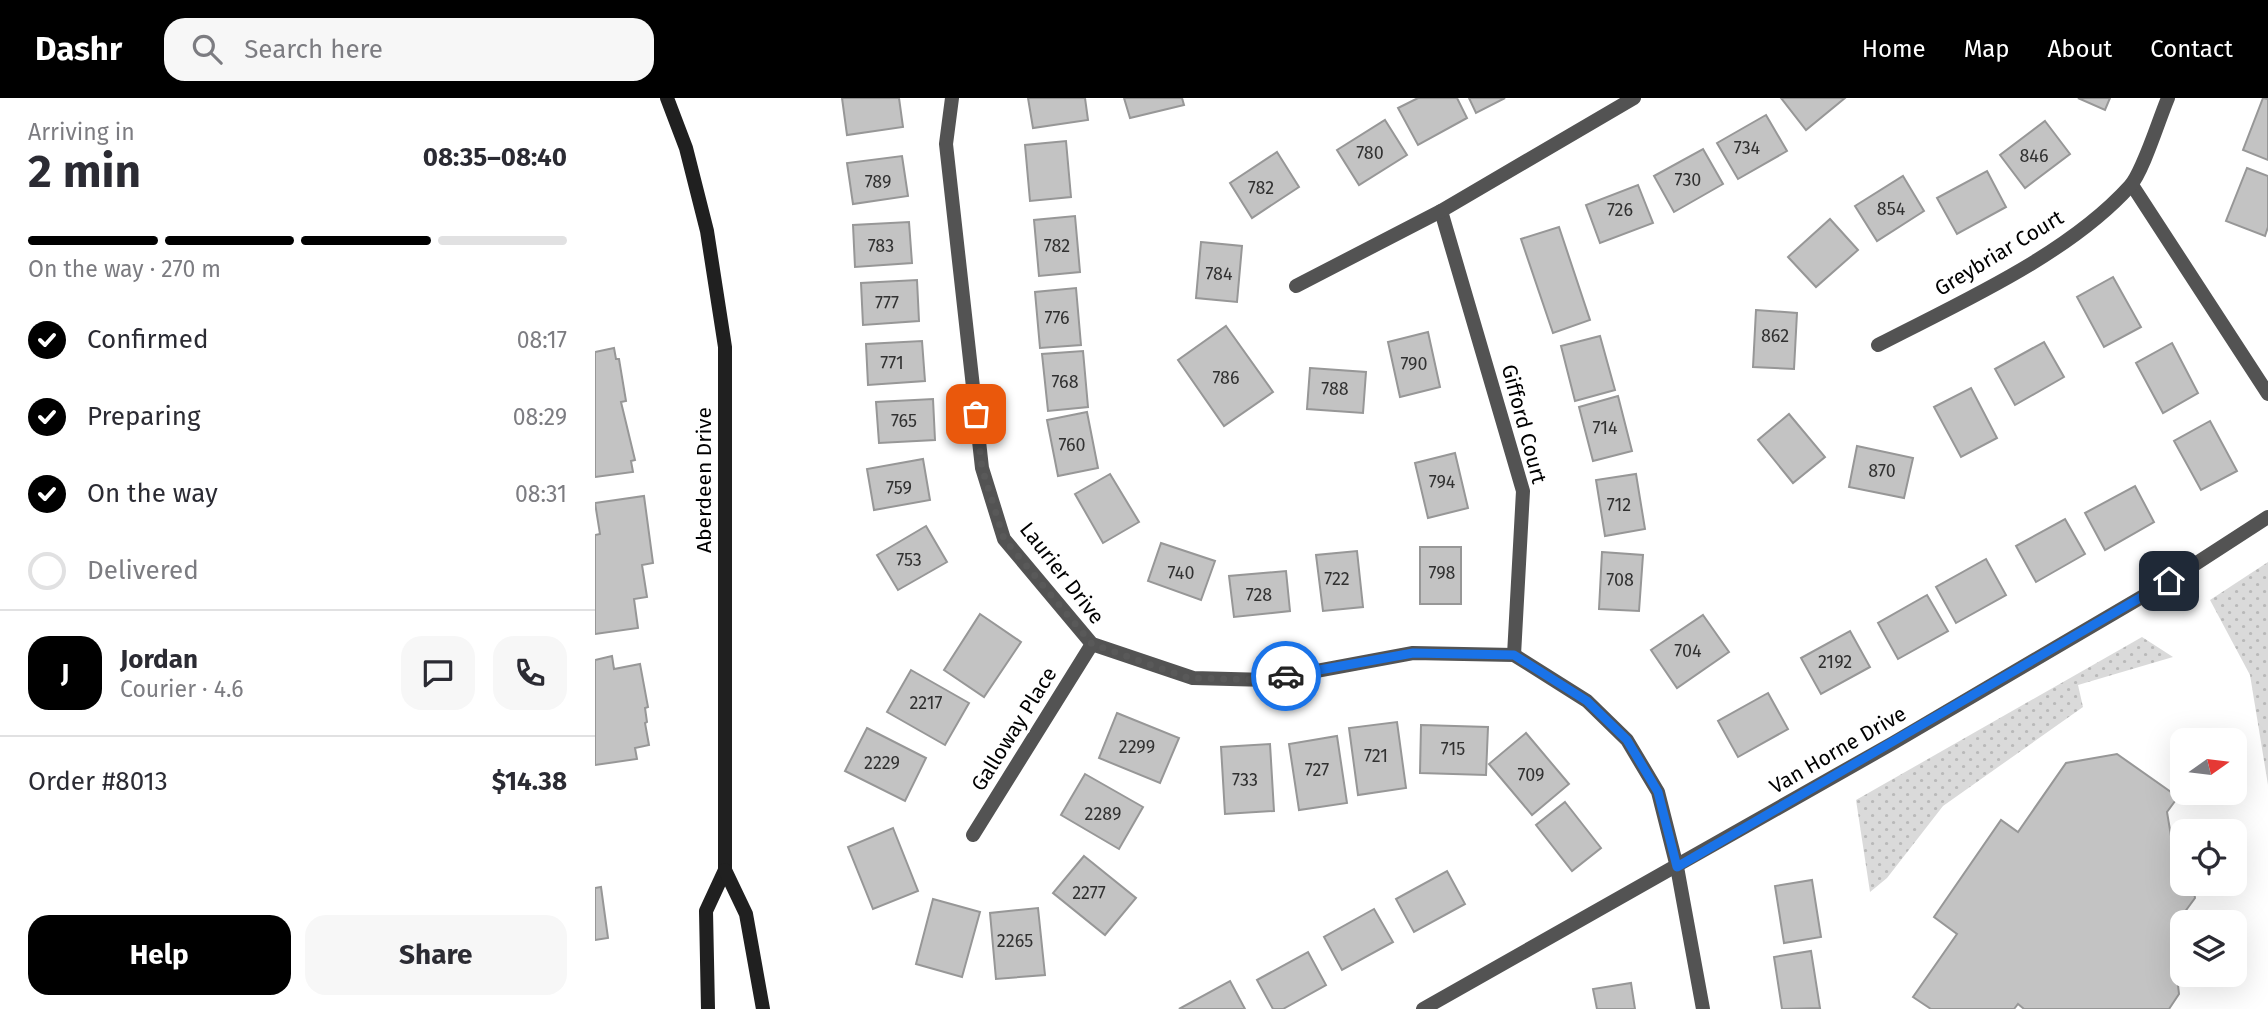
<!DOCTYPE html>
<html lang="en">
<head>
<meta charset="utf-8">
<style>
  :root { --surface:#fff; --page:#f7f7f7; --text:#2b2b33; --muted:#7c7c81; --line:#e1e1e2; --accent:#000 }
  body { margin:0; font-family:"Fira Sans",sans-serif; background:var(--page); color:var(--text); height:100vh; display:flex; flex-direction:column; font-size:26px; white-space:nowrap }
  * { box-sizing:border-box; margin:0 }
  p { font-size:23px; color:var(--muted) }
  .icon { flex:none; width:38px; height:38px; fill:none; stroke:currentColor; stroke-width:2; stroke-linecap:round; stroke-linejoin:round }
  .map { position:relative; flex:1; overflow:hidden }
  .sheet { display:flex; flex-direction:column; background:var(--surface); width:595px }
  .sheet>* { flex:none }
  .needle { width:46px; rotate:76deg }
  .buttons { position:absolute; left:1575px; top:630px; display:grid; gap:14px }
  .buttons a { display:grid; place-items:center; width:77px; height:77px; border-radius:14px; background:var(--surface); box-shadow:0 7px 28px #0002; font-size:35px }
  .pin { position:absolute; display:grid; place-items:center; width:60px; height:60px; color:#fff; margin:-30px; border-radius:14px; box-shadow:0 4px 10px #0006 }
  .courier { position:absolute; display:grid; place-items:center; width:70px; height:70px; margin:-35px; border:5px solid #1a73e8; border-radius:50%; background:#fff; color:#222; box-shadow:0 2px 9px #0007 }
  .head em { font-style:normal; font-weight:700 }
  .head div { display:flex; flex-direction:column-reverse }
  .head { display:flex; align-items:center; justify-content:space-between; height:119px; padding:0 28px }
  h1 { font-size:46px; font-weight:700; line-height:52px }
  .bar { display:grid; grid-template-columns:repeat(4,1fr); gap:10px 7px; align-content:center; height:84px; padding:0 28px }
  .bar i { height:9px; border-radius:5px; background:var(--line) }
  .bar .selected { background:var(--accent) }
  .bar p { grid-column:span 4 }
  .line { display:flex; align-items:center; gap:18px; padding:0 28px; border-top:2px solid var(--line) }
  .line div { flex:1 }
  .round { display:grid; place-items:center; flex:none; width:74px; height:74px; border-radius:21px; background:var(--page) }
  ol { padding:0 28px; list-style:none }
  li { display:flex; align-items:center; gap:21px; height:77px }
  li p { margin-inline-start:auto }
  li .icon { padding:7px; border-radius:50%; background:var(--accent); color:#fff; stroke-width:4 }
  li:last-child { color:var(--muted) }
  li i { width:38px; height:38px; border:4px solid var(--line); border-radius:50% }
  .action { display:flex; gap:14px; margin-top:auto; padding:14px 28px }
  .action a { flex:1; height:80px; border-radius:21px; background:var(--accent); color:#fff; font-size:28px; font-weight:700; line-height:80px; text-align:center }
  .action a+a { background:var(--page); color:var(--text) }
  header { display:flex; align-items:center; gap:42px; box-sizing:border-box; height:98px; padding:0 35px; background:var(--accent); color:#fff }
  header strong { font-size:33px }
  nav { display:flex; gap:38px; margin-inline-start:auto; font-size:24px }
  .search { width:490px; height:63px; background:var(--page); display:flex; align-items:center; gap:18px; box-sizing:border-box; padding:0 24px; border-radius:21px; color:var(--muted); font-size:26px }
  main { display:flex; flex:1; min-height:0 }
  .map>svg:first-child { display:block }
  .grass { fill:url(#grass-dots) }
  .building { fill:#c3c3c3; stroke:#979797; stroke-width:2 }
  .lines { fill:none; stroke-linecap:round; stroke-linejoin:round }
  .minor { stroke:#535353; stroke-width:14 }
  .secondary { stroke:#202020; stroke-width:14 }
  .done { stroke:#595959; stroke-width:7; stroke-dasharray:0 12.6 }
  .route { stroke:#1a73e8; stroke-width:9 }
  .labels { text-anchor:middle; stroke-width:6; stroke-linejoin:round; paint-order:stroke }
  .number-label { font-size:18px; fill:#313131 }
  .street-label { font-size:21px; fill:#000; stroke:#fff }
</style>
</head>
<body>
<header>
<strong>Dashr</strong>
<div class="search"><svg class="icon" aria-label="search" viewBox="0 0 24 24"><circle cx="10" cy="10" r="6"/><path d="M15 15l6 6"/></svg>Search here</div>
<nav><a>Home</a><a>Map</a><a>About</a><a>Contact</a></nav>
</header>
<main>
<section class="sheet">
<div class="head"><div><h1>2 min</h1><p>Arriving in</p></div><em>08:35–08:40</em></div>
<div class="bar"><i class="selected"></i><i class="selected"></i><i class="selected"></i><i></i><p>On the way · 270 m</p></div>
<ol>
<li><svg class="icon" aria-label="check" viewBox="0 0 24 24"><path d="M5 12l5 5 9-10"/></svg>Confirmed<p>08:17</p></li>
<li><svg class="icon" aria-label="check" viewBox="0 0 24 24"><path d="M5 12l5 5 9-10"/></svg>Preparing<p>08:29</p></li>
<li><svg class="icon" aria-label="check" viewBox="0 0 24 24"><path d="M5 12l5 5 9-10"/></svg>On the way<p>08:31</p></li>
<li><i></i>Delivered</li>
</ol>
<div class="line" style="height:126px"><b class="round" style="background:var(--accent);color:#fff">J</b><div><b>Jordan</b><p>Courier · 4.6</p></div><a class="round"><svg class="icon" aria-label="chat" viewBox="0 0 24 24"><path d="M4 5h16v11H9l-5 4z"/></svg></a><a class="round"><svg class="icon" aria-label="phone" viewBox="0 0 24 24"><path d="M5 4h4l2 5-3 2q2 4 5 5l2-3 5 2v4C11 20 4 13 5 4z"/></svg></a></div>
<div class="line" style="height:91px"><div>Order #8013</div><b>$14.38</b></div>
<div class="action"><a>Help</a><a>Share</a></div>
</section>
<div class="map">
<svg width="1673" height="911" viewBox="0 0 1673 911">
  <defs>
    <pattern id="grass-dots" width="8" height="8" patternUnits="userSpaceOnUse" patternTransform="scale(1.75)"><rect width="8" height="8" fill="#dadada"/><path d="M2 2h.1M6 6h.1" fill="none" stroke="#b9b9b9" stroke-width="1.8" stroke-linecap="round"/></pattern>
  </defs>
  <rect width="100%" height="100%" fill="#fff"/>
  <!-- grass -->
  <g class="grass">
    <polygon points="1673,464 1673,687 1655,577 1615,502"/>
    <polygon points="1547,539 1578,559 1483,587 1488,609 1348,708 1292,780 1275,794 1261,702"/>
  </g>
  <!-- building -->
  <g class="building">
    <polygon points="247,0 304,0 308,29 252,37"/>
    <polygon points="433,0 490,0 493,22 438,30"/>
    <polygon points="529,0 587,0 589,7 535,20"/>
    <polygon points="823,0 862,0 872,20 823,47 803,10"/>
    <polygon points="874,0 910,0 881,15"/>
    <polygon points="1186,0 1250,0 1211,32"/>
    <polygon points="1483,0 1515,0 1510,12"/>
    <polygon points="1668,0 1673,1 1673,62 1648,52"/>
    <polygon points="1171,17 1192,53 1143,81 1122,45"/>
    <polygon points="790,22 812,57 764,87 742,52"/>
    <polygon points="1450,23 1475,56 1430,90 1405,57"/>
    <polygon points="471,43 476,99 435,103 430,47"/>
    <polygon points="1108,51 1128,86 1079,114 1059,78"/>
    <polygon points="682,54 704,89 657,120 635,85"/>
    <polygon points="307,58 313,98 258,106 252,65"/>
    <polygon points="1652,70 1673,78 1673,129 1670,138 1631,123"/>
    <polygon points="1392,73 1411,109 1362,136 1342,100"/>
    <polygon points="1308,78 1329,113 1282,143 1260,108"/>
    <polygon points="1043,87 1058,125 1005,145 991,107"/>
    <polygon points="480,118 485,174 444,178 439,122"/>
    <polygon points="1235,121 1263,152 1221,189 1193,159"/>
    <polygon points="314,124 317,165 260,169 258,127"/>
    <polygon points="964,129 995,222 958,235 926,141"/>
    <polygon points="606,144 647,148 642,204 601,200"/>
    <polygon points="1518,179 1546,229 1509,249 1482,199"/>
    <polygon points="322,182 324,223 268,227 266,185"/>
    <polygon points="481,190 486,247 445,250 440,194"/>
    <polygon points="1161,212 1202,215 1199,271 1158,269"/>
    <polygon points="631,228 678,294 629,328 583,262"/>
    <polygon points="833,234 845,289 805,299 793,244"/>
    <polygon points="1005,238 1020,292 980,303 966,248"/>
    <polygon points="327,243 330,283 273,287 271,246"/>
    <polygon points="1449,244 1469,279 1420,307 1400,271"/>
    <polygon points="1577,245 1603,295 1568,315 1541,265"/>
    <polygon points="19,250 21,261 24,261 31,303 26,304 40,362 36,363 38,374 0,379 0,254"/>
    <polygon points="488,253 493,309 453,313 447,256"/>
    <polygon points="715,270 771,274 768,315 712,311"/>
    <polygon points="1376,290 1402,340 1366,359 1339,309"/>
    <polygon points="1023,298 1037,353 998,363 984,309"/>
    <polygon points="338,301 340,342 284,345 281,304"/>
    <polygon points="492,314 503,370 463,378 452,322"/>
    <polygon points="1194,316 1230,359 1198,385 1163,342"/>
    <polygon points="1615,323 1642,373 1606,392 1579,343"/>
    <polygon points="1262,348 1318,360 1309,400 1254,389"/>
    <polygon points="860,355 873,410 833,420 820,365"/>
    <polygon points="328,361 335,402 279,412 272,371"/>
    <polygon points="515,376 544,424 508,445 480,396"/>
    <polygon points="1041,376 1050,431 1010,438 1001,382"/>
    <polygon points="1540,388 1559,424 1510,452 1490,415"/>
    <polygon points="49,398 58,465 47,467 52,499 39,501 43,530 0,536 0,437 5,436 0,405"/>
    <polygon points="1470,421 1490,456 1441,484 1421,448"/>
    <polygon points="331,428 352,464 303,492 282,457"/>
    <polygon points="566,445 620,463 606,502 553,483"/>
    <rect x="825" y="449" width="41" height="57"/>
    <polygon points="762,453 768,509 728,513 721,457"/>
    <polygon points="1007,454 1048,457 1044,513 1004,511"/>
    <polygon points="1391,461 1411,497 1361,525 1341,489"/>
    <polygon points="691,473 695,513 639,519 634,478"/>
    <polygon points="1332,497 1353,533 1303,561 1283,525"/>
    <polygon points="385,516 426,544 389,599 349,572"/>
    <polygon points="1108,517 1134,554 1082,590 1056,552"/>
    <polygon points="1255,533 1275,569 1226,596 1206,560"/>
    <polygon points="17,558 19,571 45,566 53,609 50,610 52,624 50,625 54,647 40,650 42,661 0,667 0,562"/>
    <polygon points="316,572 374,605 350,647 292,614"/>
    <polygon points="1173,595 1193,631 1143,659 1123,623"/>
    <polygon points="522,615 584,640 565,685 504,660"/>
    <polygon points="802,624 811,690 763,697 754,630"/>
    <polygon points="826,627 893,629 891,677 825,675"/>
    <polygon points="272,630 331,660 310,703 250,673"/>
    <polygon points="931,635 974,686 937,717 894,666"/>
    <polygon points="742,638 752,705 704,712 694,646"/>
    <polygon points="675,646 679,713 630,716 626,649"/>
    <polygon points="1522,656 1583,699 1572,714 1576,738 1587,747 1587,786 1598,786 1600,800 1589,815 1587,877 1590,877 1583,887 1584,896 1574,911 1429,911 1423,906 1419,911 1336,911 1318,899 1362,836 1339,819 1406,722 1423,734 1471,665"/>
    <polygon points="490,676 548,709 524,751 466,717"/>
    <polygon points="970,704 1006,750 977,773 941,727"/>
    <polygon points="298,730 323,793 278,811 253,749"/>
    <polygon points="489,758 541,800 510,837 458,795"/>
    <polygon points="852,773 870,806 819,834 801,801"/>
    <polygon points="1217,782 1226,839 1189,845 1180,788"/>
    <polygon points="6,789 13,840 0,842 0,790"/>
    <polygon points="338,801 385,814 367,879 321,866"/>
    <polygon points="443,810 450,877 401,881 395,815"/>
    <polygon points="779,811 798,844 747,872 729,839"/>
    <polygon points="1216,853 1225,910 1187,911 1179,859"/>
    <polygon points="713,854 731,887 688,911 678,911 662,882"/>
    <polygon points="635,883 650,911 584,911"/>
    <polygon points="1036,885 1040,911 1002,911 998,891"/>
  </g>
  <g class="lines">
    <!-- minor -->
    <g class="minor">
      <polyline points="357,0 351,46 387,370 409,441 497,546 598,580 673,582 818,555 919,557 992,603 1032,642 1063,694 1082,769 1108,911"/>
      <polyline points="1537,87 1673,296"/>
      <polyline points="846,113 928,393 919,557"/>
      <polyline points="701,188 846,113 1039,0"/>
      <path d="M 1283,247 C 1364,205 1473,157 1535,88 C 1548,74 1564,21 1573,0"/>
      <polyline points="378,737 497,546"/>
      <polyline points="828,911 1298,645 1574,483 1673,419"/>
    </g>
    <!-- secondary -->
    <g class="secondary">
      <polyline points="72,0 91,50 112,133 130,249 130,772 111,813 113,911"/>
      <polyline points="130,772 151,816 168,911"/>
    </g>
  </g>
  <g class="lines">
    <!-- done -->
    <polyline class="done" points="381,316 387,370 409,441 497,546 593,580 673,582 691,578"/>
    <!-- route -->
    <polyline class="route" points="691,578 818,555 919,557 992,603 1032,642 1063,694 1082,769 1574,483"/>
  </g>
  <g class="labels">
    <!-- number labels -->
    <g class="number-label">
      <text x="1152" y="56">734</text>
      <text x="775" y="61">780</text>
      <text x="1439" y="64">846</text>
      <text x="1093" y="88">730</text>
      <text x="283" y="90">789</text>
      <text x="666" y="96">782</text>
      <text x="1296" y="117">854</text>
      <text x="1025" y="118">726</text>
      <text x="286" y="154">783</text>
      <text x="462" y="154">782</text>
      <text x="624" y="182">784</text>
      <text x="292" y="211">777</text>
      <text x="462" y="226">776</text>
      <text x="1180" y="244">862</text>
      <text x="297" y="271">771</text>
      <text x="819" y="272">790</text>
      <text x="631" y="286">786</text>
      <text x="470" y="290">768</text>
      <text x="740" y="297">788</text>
      <text x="309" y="329">765</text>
      <text x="1010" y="336">714</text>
      <text x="477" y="353">760</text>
      <text x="1287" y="379">870</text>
      <text x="847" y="390">794</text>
      <text x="304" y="396">759</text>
      <text x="1024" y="413">712</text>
      <text x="314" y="468">753</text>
      <text x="586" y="481">740</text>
      <text x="847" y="481">798</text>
      <text x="742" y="487">722</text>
      <text x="1025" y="488">708</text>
      <text x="664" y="503">728</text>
      <text x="1093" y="559">704</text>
      <text x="1240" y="570">2192</text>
      <text x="331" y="611">2217</text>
      <text x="542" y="655">2299</text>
      <text x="858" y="657">715</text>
      <text x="781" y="664">721</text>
      <text x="287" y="671">2229</text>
      <text x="722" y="678">727</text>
      <text x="936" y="683">709</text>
      <text x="650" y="688">733</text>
      <text x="508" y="722">2289</text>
      <text x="494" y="801">2277</text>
      <text x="420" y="849">2265</text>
    </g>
    <!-- street labels -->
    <g class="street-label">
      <text transform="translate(1404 155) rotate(-31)" y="7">Greybriar Court</text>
      <text transform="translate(929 326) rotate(75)" y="7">Gifford Court</text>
      <text transform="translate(109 382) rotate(-90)" y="7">Aberdeen Drive</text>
      <text transform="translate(467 475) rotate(52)" y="7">Laurier Drive</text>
      <text transform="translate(419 631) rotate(-58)" y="7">Galloway Place</text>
      <text transform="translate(1243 652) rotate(-30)" y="7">Van Horne Drive</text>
    </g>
  </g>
</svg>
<div class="buttons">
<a><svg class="needle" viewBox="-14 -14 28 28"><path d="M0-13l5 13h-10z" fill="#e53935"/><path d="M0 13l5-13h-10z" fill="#7c7c81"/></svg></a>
<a><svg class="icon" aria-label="locate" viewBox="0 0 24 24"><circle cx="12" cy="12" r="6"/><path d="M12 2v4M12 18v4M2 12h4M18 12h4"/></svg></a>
<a><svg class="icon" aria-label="layers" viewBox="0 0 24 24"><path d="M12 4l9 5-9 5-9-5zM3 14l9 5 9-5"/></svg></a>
</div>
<div class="pin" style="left:381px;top:316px;background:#ea580c"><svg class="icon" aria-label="bag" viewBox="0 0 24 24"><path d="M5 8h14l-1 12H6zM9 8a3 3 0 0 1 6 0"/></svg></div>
<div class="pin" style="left:1574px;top:483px;background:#1f2937"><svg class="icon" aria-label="home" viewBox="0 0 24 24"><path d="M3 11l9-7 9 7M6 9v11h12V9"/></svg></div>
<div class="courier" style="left:691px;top:578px"><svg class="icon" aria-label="car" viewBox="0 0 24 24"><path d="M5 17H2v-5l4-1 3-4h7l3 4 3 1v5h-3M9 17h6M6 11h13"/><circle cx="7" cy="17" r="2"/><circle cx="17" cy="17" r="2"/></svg></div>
</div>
</main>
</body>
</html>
